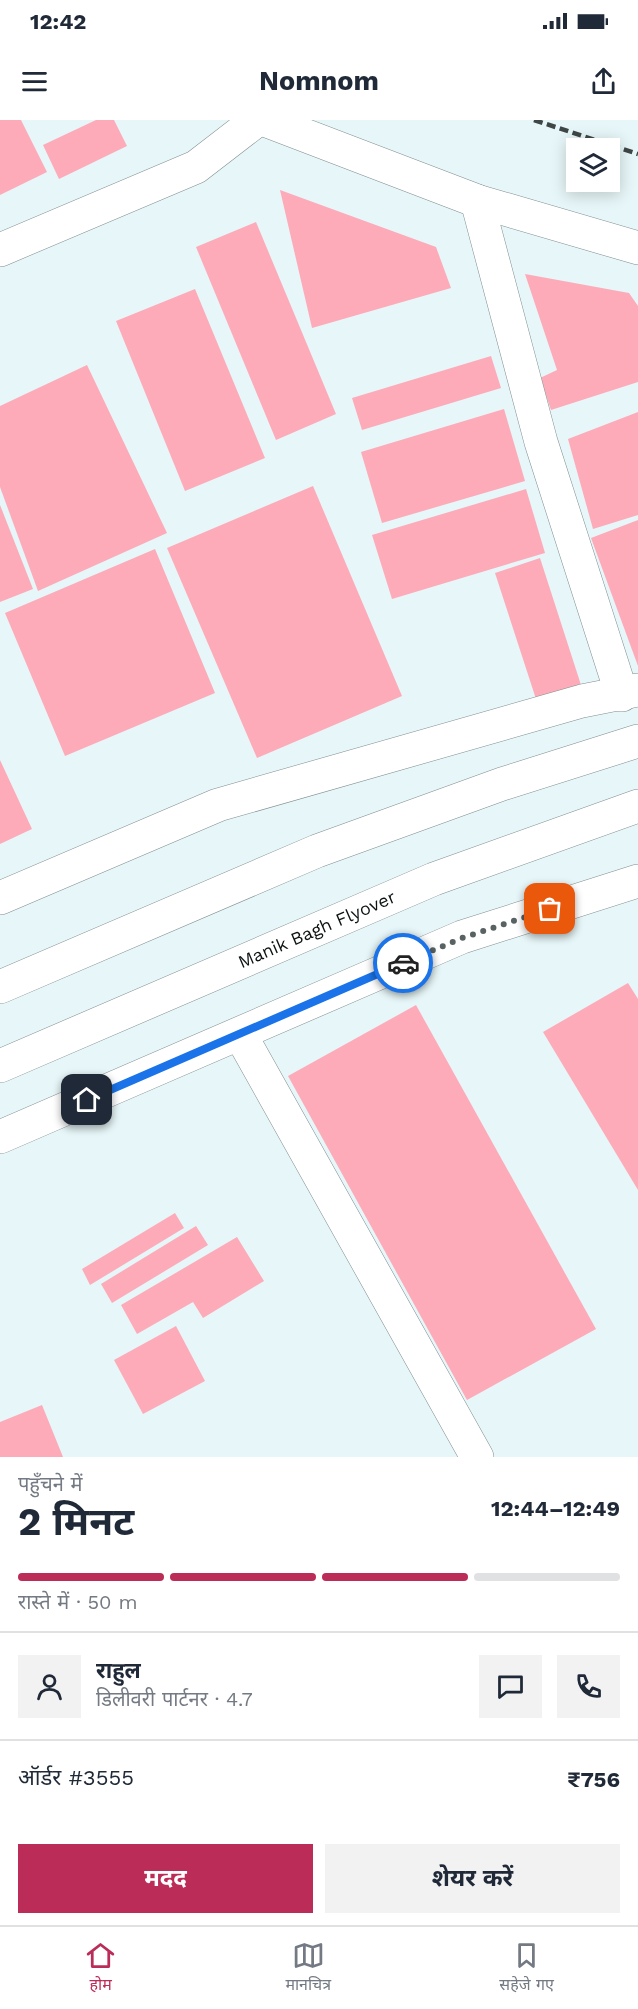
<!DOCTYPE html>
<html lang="hi">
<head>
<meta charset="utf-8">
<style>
  :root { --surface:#fff; --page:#f2f2f3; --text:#1f2937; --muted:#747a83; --line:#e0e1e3; --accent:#bb2c58 }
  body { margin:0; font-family:"Work Sans","Noto Sans Devanagari",sans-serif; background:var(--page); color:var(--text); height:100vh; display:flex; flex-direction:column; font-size:22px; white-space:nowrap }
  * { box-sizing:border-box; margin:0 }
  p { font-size:20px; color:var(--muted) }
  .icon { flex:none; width:33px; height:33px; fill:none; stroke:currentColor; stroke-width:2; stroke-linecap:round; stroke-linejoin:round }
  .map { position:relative; height:1337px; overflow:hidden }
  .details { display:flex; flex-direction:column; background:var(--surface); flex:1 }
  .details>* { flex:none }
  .fabs { position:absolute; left:566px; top:18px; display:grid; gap:12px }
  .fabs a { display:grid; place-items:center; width:54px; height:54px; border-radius:0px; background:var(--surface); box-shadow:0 3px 15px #0003; font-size:30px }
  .pin { position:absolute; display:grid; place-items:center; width:51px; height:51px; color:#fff; margin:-26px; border-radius:12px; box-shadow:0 3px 9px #0006 }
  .courier { position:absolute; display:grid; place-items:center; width:60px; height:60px; margin:-30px; border:4px solid #1a73e8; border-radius:50%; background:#fff; color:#222; box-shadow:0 2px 8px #0007 }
  .overview em { font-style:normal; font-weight:700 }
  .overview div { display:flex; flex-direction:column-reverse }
  .overview { display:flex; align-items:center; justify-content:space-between; height:102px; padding:0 18px }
  h1 { font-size:39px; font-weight:700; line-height:45px }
  .bar { display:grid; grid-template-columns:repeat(4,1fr); gap:9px 6px; align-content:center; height:72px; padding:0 18px }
  .bar i { height:8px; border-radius:4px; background:var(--line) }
  .bar .on { background:var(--accent) }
  .bar p { grid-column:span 4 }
  .line { display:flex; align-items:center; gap:15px; padding:0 18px; border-top:2px solid var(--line) }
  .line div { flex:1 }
  .round { display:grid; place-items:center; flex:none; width:63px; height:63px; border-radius:0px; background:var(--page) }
  .primary-button { display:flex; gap:12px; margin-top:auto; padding:12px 18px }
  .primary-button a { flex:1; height:69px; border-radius:0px; background:var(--accent); color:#fff; font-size:24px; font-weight:700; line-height:69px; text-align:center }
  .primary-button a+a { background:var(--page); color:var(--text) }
  .status { display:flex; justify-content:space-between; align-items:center; height:42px; padding:0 30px; background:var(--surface); direction:ltr }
  .status svg { height:16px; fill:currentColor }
  header { display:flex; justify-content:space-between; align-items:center; height:78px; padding:0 18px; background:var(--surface); font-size:27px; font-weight:700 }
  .menu { display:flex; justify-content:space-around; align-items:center; height:84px; border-top:2px solid var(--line); background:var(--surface); font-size:16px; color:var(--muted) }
  .menu a { display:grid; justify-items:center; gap:3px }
  .menu .on { color:var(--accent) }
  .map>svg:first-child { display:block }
  .building { fill:#fdabb9 }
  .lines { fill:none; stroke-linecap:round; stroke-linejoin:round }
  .minor-casing { stroke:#818e90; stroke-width:34 }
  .major-casing { stroke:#818e90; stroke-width:34 }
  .minor { stroke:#fff; stroke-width:33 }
  .major { stroke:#fff; stroke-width:33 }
  .rail { stroke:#3e4646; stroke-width:4.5; stroke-dasharray:9 4.5; stroke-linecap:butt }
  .done { stroke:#596262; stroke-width:6; stroke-dasharray:0 10.8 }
  .route { stroke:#1a73e8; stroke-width:8 }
  .labels { text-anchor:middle; stroke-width:4.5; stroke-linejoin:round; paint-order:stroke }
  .street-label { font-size:18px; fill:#0d1212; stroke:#fff }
</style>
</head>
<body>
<div class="status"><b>12:42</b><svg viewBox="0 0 49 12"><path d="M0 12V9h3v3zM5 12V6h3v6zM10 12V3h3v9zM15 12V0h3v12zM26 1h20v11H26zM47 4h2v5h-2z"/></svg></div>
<header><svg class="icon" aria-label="menu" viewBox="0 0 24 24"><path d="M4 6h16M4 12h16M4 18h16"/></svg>Nomnom<svg class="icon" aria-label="share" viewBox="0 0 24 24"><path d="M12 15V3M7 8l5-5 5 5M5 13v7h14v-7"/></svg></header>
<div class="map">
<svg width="638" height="1337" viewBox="0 0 638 1337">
  <rect width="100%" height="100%" fill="#e7f6f8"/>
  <!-- building -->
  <g class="building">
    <polygon points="0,0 21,0 47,52 0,75"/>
    <polygon points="96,0 114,0 127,26 59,59 43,25"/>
    <polygon points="280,70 436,127 451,168 312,208"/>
    <polygon points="256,102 336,294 276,320 196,127"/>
    <polygon points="525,154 629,173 638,186 638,262 551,290 540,258 557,250"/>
    <polygon points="195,169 265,338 185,371 116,201"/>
    <polygon points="491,236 501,268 362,310 352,278"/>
    <polygon points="87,245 167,413 38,471 0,367 0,286"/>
    <polygon points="504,289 525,361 382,403 361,332"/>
    <polygon points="638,292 638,395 593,409 568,319"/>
    <polygon points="313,366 402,576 257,638 167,428"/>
    <polygon points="526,369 545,433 392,479 372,415"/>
    <polygon points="0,385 33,469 0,482"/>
    <polygon points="638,400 638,546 591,418"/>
    <polygon points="155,429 215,573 65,636 5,493"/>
    <polygon points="540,438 581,565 536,579 495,453"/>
    <polygon points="0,640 32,709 0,724"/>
    <polygon points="628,863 638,879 638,1070 543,912"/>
    <polygon points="416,885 596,1209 467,1280 288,956"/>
    <polygon points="175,1093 184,1108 90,1165 82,1149"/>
    <polygon points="196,1106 208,1125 112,1183 101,1164"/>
    <polygon points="237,1117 264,1161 203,1198 193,1182 137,1214 121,1185"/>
    <polygon points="176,1206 205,1261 143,1294 114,1240"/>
    <polygon points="42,1285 63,1337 0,1337 0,1302"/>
  </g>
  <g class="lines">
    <!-- minor casing -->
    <g class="minor-casing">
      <g id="minor">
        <polyline points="265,0 477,81 638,128"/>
        <polyline points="477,81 541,322 622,575"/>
        <polyline points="0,130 196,47 257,0"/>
        <polyline points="0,778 218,685 582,581 638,570"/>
        <polyline points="240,914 477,1337"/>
        <polyline points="0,1017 462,817 638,761"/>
      </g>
    </g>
    <!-- major casing -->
    <g class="major-casing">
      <g id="major">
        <polyline points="0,867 317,731 502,664 638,621"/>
        <path id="s1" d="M 0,946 L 434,759 L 638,686"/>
      </g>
    </g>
    <!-- minor -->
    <use href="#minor" class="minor"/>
    <!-- major -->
    <use href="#major" class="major"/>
    <!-- rail -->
    <polyline class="rail" points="534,0 638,34"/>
  </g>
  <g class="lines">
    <!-- done -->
    <polyline class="done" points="403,843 462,818 550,789"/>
    <!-- route -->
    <polyline class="route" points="87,980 403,843"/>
  </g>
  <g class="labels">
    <!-- street labels -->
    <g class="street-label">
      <text dy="6" stroke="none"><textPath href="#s1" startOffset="345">Manik Bagh Flyover</textPath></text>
    </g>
  </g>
</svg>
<div class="fabs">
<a><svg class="icon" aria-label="layers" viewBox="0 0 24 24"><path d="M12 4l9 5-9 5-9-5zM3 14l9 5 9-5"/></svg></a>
</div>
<div class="pin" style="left:550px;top:789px;background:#ea580c"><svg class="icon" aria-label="bag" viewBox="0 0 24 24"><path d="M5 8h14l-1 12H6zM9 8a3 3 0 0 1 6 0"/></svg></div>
<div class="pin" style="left:87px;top:980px;background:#1f2937"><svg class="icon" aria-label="home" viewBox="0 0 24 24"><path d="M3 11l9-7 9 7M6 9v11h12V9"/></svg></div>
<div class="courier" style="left:403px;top:843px"><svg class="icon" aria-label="car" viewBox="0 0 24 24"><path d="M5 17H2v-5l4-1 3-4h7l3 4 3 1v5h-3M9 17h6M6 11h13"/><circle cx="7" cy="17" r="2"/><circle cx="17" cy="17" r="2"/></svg></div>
</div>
<section class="details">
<div class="overview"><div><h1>2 मिनट</h1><p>पहुँचने में</p></div><em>12:44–12:49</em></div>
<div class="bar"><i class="on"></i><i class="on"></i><i class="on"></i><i></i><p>रास्ते में · 50 m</p></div>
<div class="line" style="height:108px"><a class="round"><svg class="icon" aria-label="person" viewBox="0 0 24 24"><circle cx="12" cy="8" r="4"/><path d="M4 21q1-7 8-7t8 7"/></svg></a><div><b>राहुल</b><p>डिलीवरी पार्टनर · 4.7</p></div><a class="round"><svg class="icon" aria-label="chat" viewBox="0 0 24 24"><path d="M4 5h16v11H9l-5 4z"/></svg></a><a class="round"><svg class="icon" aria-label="phone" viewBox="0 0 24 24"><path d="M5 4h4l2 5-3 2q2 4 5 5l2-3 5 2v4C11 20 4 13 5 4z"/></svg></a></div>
<div class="line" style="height:78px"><div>ऑर्डर #3555</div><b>₹756</b></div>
<div class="primary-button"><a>मदद</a><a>शेयर करें</a></div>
</section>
<nav class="menu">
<a class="on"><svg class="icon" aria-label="home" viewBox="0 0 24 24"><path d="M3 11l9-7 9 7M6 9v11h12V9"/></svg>होम</a>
<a><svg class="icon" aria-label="map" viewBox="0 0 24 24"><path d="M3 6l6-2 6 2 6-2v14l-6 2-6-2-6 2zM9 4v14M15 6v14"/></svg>मानचित्र</a>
<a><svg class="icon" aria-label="saved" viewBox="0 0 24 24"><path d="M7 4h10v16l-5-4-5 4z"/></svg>सहेजे गए</a>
</nav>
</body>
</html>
